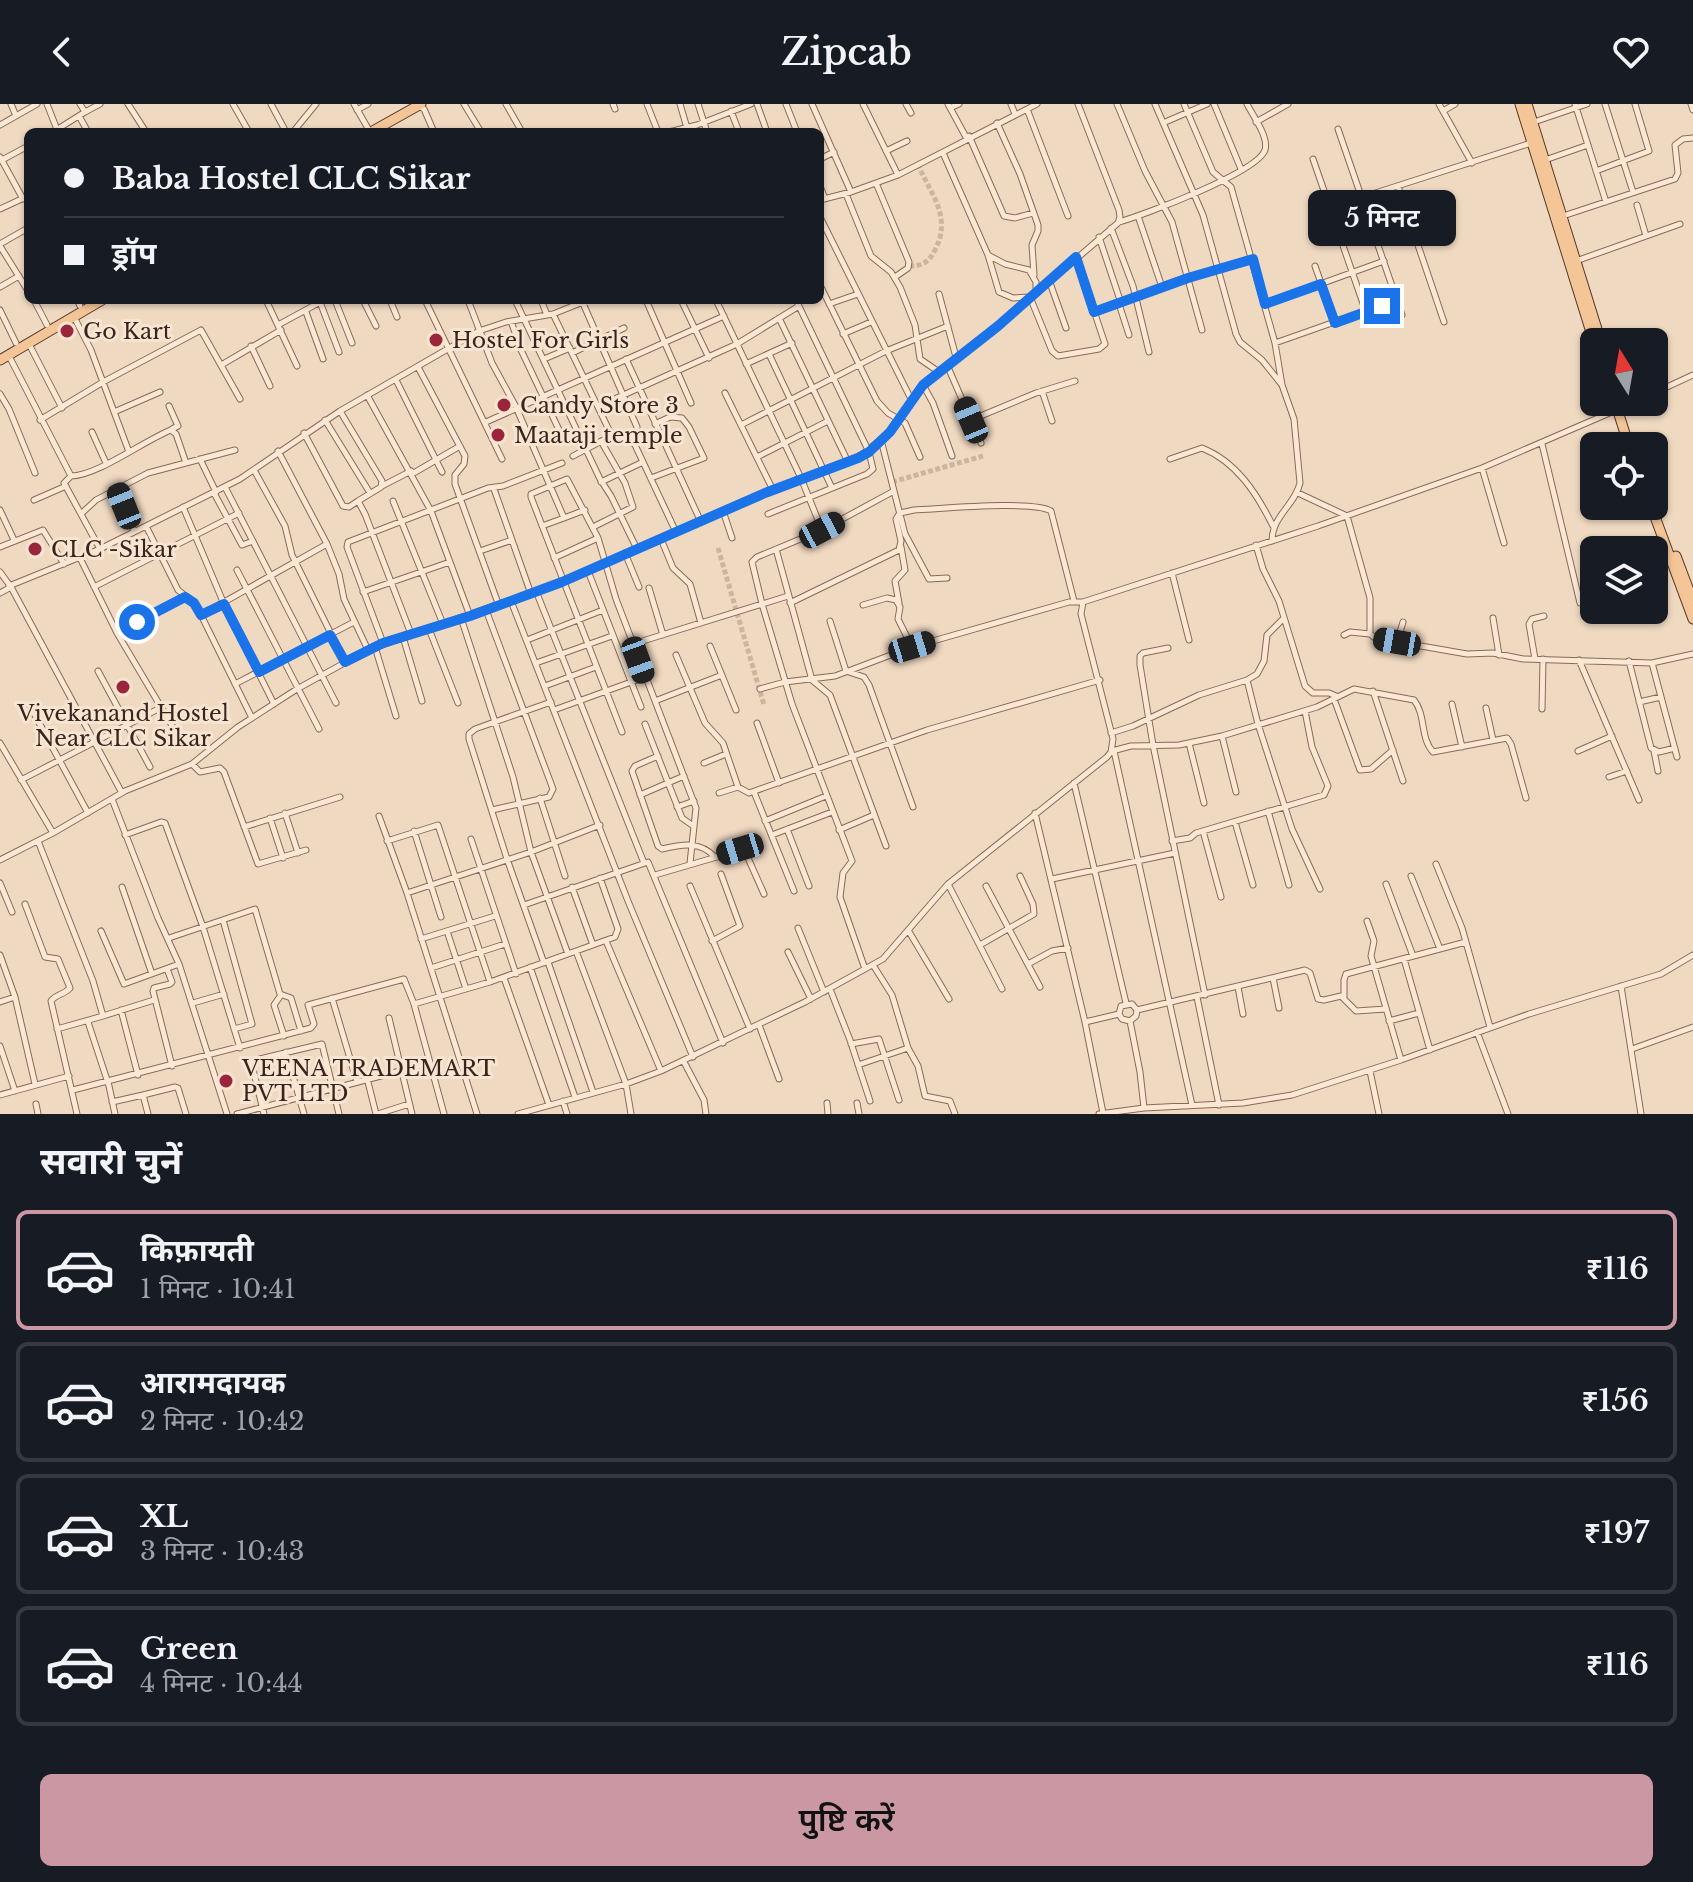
<!DOCTYPE html>
<html lang="hi">
<meta charset="utf-8">
<style>
body{margin:0;font-family:"Libre Baskerville","Noto Sans Devanagari",serif;background:#20242c;color:#f1f3f6;height:100vh;display:flex;flex-direction:column;font-size:30px;white-space:nowrap}
*{box-sizing:border-box;margin:0}
p{font-size:26px;color:#9ea1a6}
.icon{flex:none;width:44px;height:44px;fill:none;stroke:currentColor;stroke-width:2;stroke-linecap:round;stroke-linejoin:round}
.map{position:relative;height:1010px;overflow:hidden}
.details{display:flex;flex-direction:column;background:#171b24;flex:1}
.details>*{flex:none}
.guide{position:absolute;left:24px;top:24px;width:800px;height:176px;border-radius:12px;box-shadow:0 2px 6px #0004;display:grid;align-content:center;height:176px;padding:0 40px;background:#171b24}
.needle{width:52px;rotate:349deg}
.fabs{position:absolute;left:1580px;top:224px;display:grid;gap:16px}
.fabs a{display:grid;place-items:center;width:88px;height:88px;border-radius:12px;background:#171b24;box-shadow:0 2px 6px #0004;font-size:40px}
.end{position:absolute;width:36px;height:36px;margin:-18px;border:10px solid #1a73e8;background:#fff;box-shadow:0 0 0 4px #fff}
.from{border-radius:50%}
.bubble{position:absolute;height:56px;border-radius:12px;background:#171b24;box-shadow:0 2px 6px #0004;font-size:26px;font-weight:600;line-height:56px;text-align:center}
.car{position:absolute;width:24px;height:48px;margin:-24px -12px;border-radius:10px;box-shadow:0 0 6px 2px #0007;background:linear-gradient(#222 24%,#8ab4d8 0 40%,#222 0 76%,#8ab4d8 0 86%,#222 0)}
.guide b{display:flex;align-items:center;gap:28px;height:76px;font-size:30px}
.guide b+b{border-top:2px solid #363941}
.guide i{width:20px;height:20px;background:#f1f3f6}
ul{padding:0;list-style:none}
li{display:flex;align-items:center;gap:24px;height:120px;margin:0 16px 12px;padding:0 24px;border:4px solid #363941;border-radius:12px}
li div{flex:1}
li b{display:block;font-size:30px}
li em{font-style:normal;font-weight:600}
li.current{border-color:#ca97a2}
li>.icon{width:72px;height:72px;stroke-width:1.5}
h2{padding:0 40px;font-size:36px;line-height:96px}
.button{display:flex;gap:16px;margin-top:auto;padding:16px 40px}
.button a{flex:1;height:92px;border-radius:12px;background:#ca97a2;color:#111;font-size:32px;font-weight:600;line-height:92px;text-align:center}
header{display:flex;justify-content:space-between;align-items:center;height:104px;padding:0 40px;background:#171b24;font-size:36px;font-weight:600}
.map>svg:first-child{display:block}
.lines{fill:none;stroke-linecap:round;stroke-linejoin:round}
.minor-tunnel{stroke:#cbb5a0;stroke-width:5;stroke-dasharray:5 2.5;stroke-linecap:butt}
.minor-casing{stroke:#8a6958;stroke-width:7}
.primary-casing{stroke:#57392d;stroke-width:11}
.minor{stroke:#fae8d5;stroke-width:5}
.primary{stroke:#f4c697;stroke-width:9}
.route{stroke:#1a73e8;stroke-width:10}
.poi-dot{fill:#9b263c;stroke:#f7e5d1;stroke-width:3}
.labels{text-anchor:middle;dominant-baseline:central;stroke-width:6;stroke-linejoin:round;paint-order:stroke}
.poi-label{font-size:22px;fill:#39251d;stroke:#f7e5d1;text-anchor:start}
</style>
<header><svg class="icon" aria-label="back" viewBox="0 0 24 24"><path d="M15 5l-7 7 7 7"/></svg>Zipcab<svg class="icon" aria-label="heart" viewBox="0 0 24 24"><path d="M12 20l-8-8c-3-5 5-10 8-4 3-6 11-1 8 4z"/></svg></header>
<div class="map">
<svg width="1693" height="1010" viewBox="0 0 1693 1010">
<rect width="100%" height="100%" fill="#f0d9c1"/>
<g class="lines">
<path class="minor-tunnel" d="M 909,162 C 923,162 929,158 935,146 C 952,113 932,92 918,61
M 892,378 L 983,352
M 718,444 L 764,601"/>
<defs>
<path id="minor" d="M 11,0 L 16,12
M 47,0 L 58,28
M 128,0 L 146,28
M 233,0 L 249,28
M 271,0 L 286,28
M 354,0 L 370,28
M 464,0 L 481,28
M 506,0 L 522,28
M 613,0 L 615,5
M 647,0 L 658,28
M 680,0 L 687,24
M 698,0 L 707,28
M 757,0 L 767,28
M 786,0 L 797,28
M 812,0 L 851,88
M 863,0 L 898,71
M 906,0 L 911,9
M 948,0 L 967,35
M 1011,0 L 1015,10
M 1117,0 L 1145,67 L 1172,118 L 1202,226
M 1155,0 L 1203,111 L 1236,230 L 1240,238 L 1262,256 L 1282,281
M 1184,0 L 1213,68 L 1231,83 L 1275,239 L 1282,281 L 1294,315 L 1300,379 C 1295,401 1272,412 1272,437
M 1214,0 L 1241,65
M 1439,0 L 1472,59
M 1575,0 L 1606,98
M 1605,0 L 1633,88
M 1691,0 L 1693,6
M 419,2 L 424,5 L 434,28
M 950,4 L 959,0
M 1027,5 L 1068,112
M 357,6 L 368,0
M 731,7 L 739,28
M 1443,7 L 1455,0
M 85,8 L 100,0
M 79,12 L 88,28
M 1256,18 L 1288,0
M 1534,18 L 1587,0
M 997,19 L 1020,70 L 1038,121 L 1038,127 L 1032,141 L 1034,171
M 1163,19 L 1207,0
M 0,21 L 37,0
M 1338,25 L 1402,211
M 53,28 L 85,8 L 80,0
M 293,28 L 316,0
M 669,28 L 697,21 L 751,0
M 969,32 L 1004,112 L 1015,114 L 1033,109
M 886,47 L 907,37
M 943,49 L 988,151 L 1005,160 L 1029,166 L 1036,178 L 1036,187
M 0,53 L 23,95
M 820,55 L 834,48
M 1313,55 L 1366,208
M 2,56 L 28,42
M 1545,56 L 1588,41
M 1596,67 L 1649,47 L 1635,0
M 876,79 L 909,158 L 908,164 L 895,173
M 820,82 L 825,95
M 1398,82 L 1444,218
M 846,90 L 871,152 L 891,168 L 900,183 L 915,221 L 920,255 L 939,268
M 820,96 L 851,88 L 898,71 L 1037,0
M 1637,101 L 1646,132
M 0,105 L 28,92
M 1331,106 L 1363,93 L 1531,39
M 1138,112 L 1162,183
M 1563,112 L 1675,75 L 1678,69 L 1675,41 L 1683,35 L 1693,34
M 820,113 L 911,295
M 1119,118 C 1144,111 1258,68 1265,46 C 1269,33 1253,12 1247,0
M 1111,124 L 1133,182 L 1149,248
M 1099,133 L 1121,199
M 0,140 L 28,124
M 0,142 L 28,187
M 988,151 L 999,188 L 1013,194 L 1030,193 L 1052,247 L 1058,252 L 1099,245 L 1105,240 L 1076,153
M 1576,157 L 1680,120
M 1315,162 L 1335,219
M 1049,176 L 1066,224
M 820,181 L 877,297 L 888,309 L 905,319 L 920,353
M 0,183 L 19,172
M 939,190 L 956,253
M 34,196 L 47,221
M 77,196 L 80,202
M 266,196 L 297,262
M 335,196 L 352,239
M 363,196 L 376,222
M 390,196 L 397,213
M 425,196 L 502,355
M 468,196 L 492,259 L 516,303 L 564,414 L 585,406
M 515,196 L 600,375 L 611,392 L 637,445
M 541,196 L 547,211
M 646,196 L 691,299
M 681,196 L 709,254
M 716,196 L 801,374 L 822,426
M 582,197 L 637,323
M 320,198 L 339,248
M 829,200 L 858,190
M 1119,200 L 1129,231
M 1265,200 L 1384,157
M 0,206 L 16,239
M 306,208 L 323,255
M 1094,208 L 1188,174 L 1252,155
M 553,210 L 609,326 C 616,335 627,331 635,341 L 676,428
M 74,213 L 91,246 L 129,348
M 779,214 L 848,358
M 511,217 L 521,246 L 561,330
M 278,221 L 324,196
M 843,230 L 871,218
M 1275,239 L 1397,196
M 29,240 L 62,304
M 251,242 L 270,282
M 572,249 L 624,224
M 769,250 L 832,384
M 9,252 L 71,372 C 97,372 145,336 171,326 L 176,330 L 186,359
M 544,255 L 570,244
M 626,255 L 701,418
M 223,260 L 281,226
M 746,260 L 792,239
M 947,261 L 981,339
M 418,263 L 465,352 L 464,360 L 455,371 L 455,380 L 499,502
M 396,276 L 442,368
M 923,281 L 933,299 L 952,352
M 1042,287 L 1052,317
M 725,289 L 773,386
M 1654,289 L 1693,271
M 0,290 L 9,305 L 35,369
M 367,291 L 431,407 L 470,512
M 169,302 L 178,322 L 172,325
M 599,302 L 737,240 L 799,202
M 340,307 L 382,377 L 381,383 L 358,397
M 114,308 L 160,288
M 40,316 L 103,278 L 201,226 L 240,295
M 325,316 L 370,389
M 971,316 L 1036,289 L 1075,277
M 486,318 L 724,212
M 741,321 L 886,247 L 948,222
M 92,328 L 106,359
M 304,329 L 343,402 L 349,403 L 358,397 L 365,410 L 411,530
M 881,336 L 905,430 L 929,475 L 947,474
M 1542,340 L 1580,499
M 278,347 L 327,440 L 339,470 L 344,495 L 368,546
M 573,352 L 613,331
M 757,353 L 828,317
M 200,355 L 216,388
M 1170,355 L 1202,344 C 1237,358 1257,390 1273,422
M 1482,364 L 1504,439
M 254,366 L 285,422 L 292,451 L 345,558
M 412,370 L 460,342
M 71,372 L 64,379 L 100,445
M 651,374 L 704,354 L 689,323 L 682,314 L 670,313 L 655,320
M 601,378 L 643,358
M 382,382 L 411,367
M 225,383 L 336,599
M 494,385 L 531,490
M 118,387 L 134,427
M 214,389 L 242,441 L 253,437
M 1298,389 L 1347,412 L 1370,494 L 1370,530 L 1375,534 L 1467,550 L 1493,549 L 1523,555 L 1652,559 L 1693,550
M 34,396 L 66,382
M 393,397 L 443,520
M 183,403 L 224,500 L 274,600
M 0,406 L 14,436
M 723,407 L 732,434
M 82,409 L 96,396 L 148,369 L 235,346
M 768,410 L 867,370 L 873,365 L 869,348 L 796,196
M 146,422 L 178,486 L 194,499 L 201,511 L 252,614
M 542,422 L 564,414
M 593,423 L 633,403 L 625,379 L 601,337
M 661,435 L 673,464 L 690,480 L 701,519
M 1256,441 L 1263,465 L 1279,497 L 1305,582 L 1313,589 L 1329,589 L 1336,592
M 0,443 L 43,426 L 64,460
M 776,445 L 812,576 L 830,591 L 886,742
M 480,447 L 512,436
M 625,449 L 639,483
M 80,454 L 117,529 L 183,640
M 554,454 L 598,434
M 237,466 L 319,625
M 588,467 L 641,603
M 0,468 L 11,483 L 122,689
M 1172,469 L 1189,536
M 9,482 L 100,445 L 240,375 L 340,307 L 479,227 L 506,218 L 553,210 L 588,196
M 94,483 L 239,409
M 649,484 L 663,531
M 536,487 L 644,759
M 363,488 L 450,458
M 0,489 L 11,483
M 511,497 L 628,797 L 693,953
M 790,499 L 899,446 L 901,437 L 896,415 L 900,409 L 914,406 C 940,405 1034,396 1051,407 L 1074,497
M 899,499 L 895,477 L 905,466 L 901,443
M 863,501 L 887,494 L 896,496 L 900,503 L 898,515 L 912,543
M 486,506 L 553,685 L 549,693 L 492,706
M 201,511 L 327,440
M 461,514 L 513,673 L 531,748 L 568,850
M 1493,514 L 1499,551
M 830,517 L 846,567 L 864,573 L 869,581 L 913,703
M 429,525 L 458,599
M 117,529 L 185,493
M 1344,531 L 1350,528 L 1370,530
M 403,533 L 422,597
M 527,536 L 603,506
M 1397,538 L 1403,518
M 383,539 L 347,443 L 348,438 L 488,384 L 503,382 L 562,359
M 633,540 L 788,492
M 710,542 L 736,606
M 375,543 L 396,612
M 1168,544 L 1143,549 L 1140,552 L 1140,561 L 1153,641 L 1205,891
M 676,551 L 705,619 L 723,639 L 738,683 L 749,689 L 927,626 L 1100,576
M 1535,555 L 1529,520 L 1532,515 L 1544,512
M 1579,556 L 1639,696
M 1629,557 L 1651,644 L 1659,648 L 1675,644
M 536,559 L 612,532
M 1652,559 L 1677,653
M 98,567 L 150,663
M 1247,576 L 1258,620 L 1292,725 L 1320,785
M 235,580 L 354,518
M 545,582 L 596,563
M 760,585 L 785,578 L 835,572 L 912,543 L 1069,498 L 1083,498
M 1373,587 L 1403,677
M 1334,595 L 1360,666 L 1371,665 L 1393,646
M 655,597 L 722,571
M 1639,598 L 1661,593
M 1452,600 L 1462,643
M 30,602 L 88,709
M 1486,604 L 1493,636
M 1542,605 L 1543,555
M 554,606 L 645,573
M 757,619 L 779,679
M 645,620 L 682,714 L 692,721
M 622,628 L 531,393 L 531,390 L 567,375 L 598,434 L 616,495 L 696,704 L 690,759
M 1111,629 L 1133,622 L 1199,591 L 1247,576 L 1257,570 L 1264,557 L 1267,531 L 1284,514
M 1222,632 L 1236,688
M 0,639 L 53,729
M 1189,639 L 1204,699
M 1112,647 L 1131,642 L 1179,641 L 1222,632 L 1317,603 L 1354,585 L 1414,596 C 1426,611 1420,634 1433,648 L 1507,634 L 1511,640 L 1526,694
M 1114,647 L 1192,1001
M 1578,647 L 1612,632
M 1654,647 L 1658,667
M 658,652 L 635,662 L 632,667 L 658,742 L 662,745 C 683,740 700,737 715,753
M 704,659 L 726,650
M 192,660 L 200,668 L 220,664 L 224,668 L 258,760 L 306,746
M 1609,673 L 1627,667
M 21,676 L 162,603
M 1074,679 L 1126,899
M 754,688 L 794,787
M 719,689 L 738,683
M 640,691 L 684,672
M 540,694 L 565,772
M 112,695 L 158,814 L 179,860 L 227,1010
M 677,703 L 694,697
M 1268,707 L 1289,781
M 285,709 L 298,749
M 1035,709 L 1085,918 L 1103,1009
M 379,712 L 407,789 L 477,1010
M 270,714 L 283,754
M 765,717 L 826,692
M 1235,718 L 1253,781
M 244,723 L 340,693
M 787,725 L 809,782
M 839,726 L 874,711
M 414,727 L 441,813
M 1203,727 L 1221,793
M 125,731 L 161,718 L 165,719 L 203,823 L 240,944
M 772,731 L 832,708
M 471,735 L 516,870
M 38,737 L 93,877 L 103,912 L 57,925
M 387,737 L 438,721 L 490,878
M 1172,737 L 1190,734 L 1196,729 L 1324,691 L 1328,682 L 1312,643 L 1305,607
M 0,756 L 53,729 L 125,687 L 192,660 L 238,623 L 297,585 L 368,546 L 562,478 L 765,389 L 858,354 L 890,328 L 919,285 L 998,222 L 1118,119 L 1120,113 L 1119,106 L 1078,0
M 1436,760 L 1462,824 L 1490,923
M 655,771 L 744,745 L 764,790
M 1411,772 L 1440,845
M 1052,775 L 1175,749
M 0,779 L 12,808
M 948,780 L 1002,885
M 1386,780 L 1413,852
M 690,782 L 750,925
M 986,782 L 1040,883
M 122,783 L 152,870
M 572,783 L 593,841
M 407,789 L 531,748 L 600,721
M 25,800 L 45,853 L 58,855 L 70,884 C 64,891 56,890 51,897 L 77,1010
M 524,801 L 648,758 L 723,939
M 223,816 L 252,920 L 234,925
M 1367,817 L 1374,837 L 1371,852 L 1401,956
M 798,824 L 824,888
M 908,826 L 949,895
M 101,827 L 124,880 L 179,860
M 447,827 L 466,885
M 169,834 L 255,805 L 280,890 L 291,894 L 301,927
M 421,835 L 495,812
M 606,837 L 661,967
M 712,837 L 740,822 L 721,770
M 980,841 L 1034,810 L 1033,800 L 1020,772
M 576,847 L 626,980 L 631,1010
M 788,848 L 811,895
M 0,851 L 15,893 L 35,980
M 1404,855 L 1430,946
M 548,858 L 593,988
M 544,859 L 507,755 L 469,635 L 469,630 L 475,625 L 551,598
M 1028,860 L 1052,847 L 1068,844
M 873,861 L 892,891 L 908,944 L 918,962 L 925,992 L 950,997 L 955,1010
M 530,863 L 575,993
M 431,864 L 505,840
M 167,865 L 172,878 L 170,880 L 154,884 L 153,887 L 172,962
M 865,865 L 840,793 L 843,769 L 852,757 L 792,600 L 762,500 L 752,458 L 757,453 L 822,426 L 894,387
M 504,874 L 549,1001
M 1273,874 L 1279,904
M 1621,882 L 1641,1010
M 1238,883 L 1243,910
M 830,885 L 850,936 L 870,997
M 281,891 L 274,901 L 284,932
M 1197,893 L 1219,1001
M 1344,893 L 1344,876 L 1346,870 L 1466,838
M 332,894 L 357,978
M 0,898 L 15,893
M 193,899 L 224,890
M 414,900 L 490,878 L 615,833 L 618,825 L 600,774
M 121,906 L 138,971
M 1137,906 L 1305,866 L 1310,869 L 1318,895 L 1324,896 L 1341,892 L 1356,907 L 1386,905
M 1119,910 L 1122,915 L 1130,917 L 1136,912 L 1137,906
M 1119,910 L 1121,902 L 1132,900 L 1137,906
M 103,912 L 154,896
M 389,914 L 412,1010
M 1130,917 L 1140,968 L 1144,1004
M 1389,917 L 1419,909
M 88,918 L 109,982 L 115,1010
M 1085,918 L 1119,910
M 759,921 L 779,975
M 1477,928 L 1508,1010
M 851,940 L 879,935 L 899,996
M 0,942 L 15,987
M 1632,945 L 1693,923
M 286,948 L 304,1010
M 684,958 L 704,996 L 706,1010
M 858,961 L 908,944
M 1370,967 L 1379,1010
M 367,974 L 376,1010
M 73,986 L 311,924 L 314,920 L 308,901 L 404,875 L 414,900 L 444,1010
M 0,991 L 69,972
M 563,997 L 567,1010
M 112,998 L 143,991
M 827,999 L 828,1010
M 857,999 L 859,1010
M 36,1000 L 38,1010
M 148,1010 L 143,991 L 175,983 L 178,984 L 186,1010
M 237,1010 L 430,959
M 264,1010 L 251,957 L 322,940 L 339,1010
M 378,1010 L 409,1000
M 518,1010 L 626,980 L 661,967 L 805,898 L 883,855 L 948,780 L 1107,653 L 1111,648 L 1113,635 L 1081,510 L 1083,498 L 1318,422 L 1482,364 L 1635,298
M 1099,1010 L 1144,1004 L 1243,999 L 1292,991 L 1401,956 L 1529,910 L 1661,870 L 1693,851"/>
<path id="primary" d="M 1520,0 L 1594,238
M 1527,0 L 1601,238
M 371,28 L 421,0
M 0,256 L 102,196
M 1615,298 L 1629,342
M 1651,402 L 1693,515
M 1676,452 L 1693,497"/>
</defs>
<use href="#minor" class="minor-casing"/>
<use href="#primary" class="primary-casing"/>
<use href="#minor" class="minor"/>
<use href="#primary" class="primary"/>
</g>
<g class="lines">
<path class="route" d="M 137,518 L 185,493 L 194,499 L 201,511 L 224,500 L 259,568 L 330,531 L 345,558 L 383,539 L 470,512 L 562,478 L 765,389 L 858,354 L 869,348 L 890,328 L 923,281 L 998,222 L 1076,153 L 1094,208 L 1188,174 L 1253,155 L 1265,200 L 1321,180 L 1335,219 L 1382,202"/>
</g>
<g class="poi-dot">
<circle cx="67" cy="227" r="8"/>
<circle cx="436" cy="236" r="8"/>
<circle cx="504" cy="301" r="8"/>
<circle cx="498" cy="331" r="8"/>
<circle cx="35" cy="445" r="8"/>
<circle cx="123" cy="583" r="8"/>
<circle cx="226" cy="977" r="8"/>
</g>
<g class="labels">
<g class="poi-label">
<text x="83" y="227">Go Kart</text>
<text x="452" y="236">Hostel For Girls</text>
<text x="520" y="301">Candy Store 3</text>
<text x="514" y="331">Maataji temple</text>
<text x="51" y="445">CLC -Sikar</text>
<text x="123" y="609" text-anchor="middle">Vivekanand Hostel<tspan x="123" dy="25">Near CLC Sikar</tspan></text>
<text x="242" y="964">VEENA TRADEMART<tspan x="242" dy="25">PVT LTD</tspan></text>
</g>
</g>
</svg>
<div class="fabs">
<a><svg class="needle" viewBox="-14 -14 28 28"><path d="M0-13l5 13h-10z" fill="#e53935"/><path d="M0 13l5-13h-10z" fill="#9ea1a6"/></svg></a>
<a><svg class="icon" aria-label="locate" viewBox="0 0 24 24"><circle cx="12" cy="12" r="6"/><path d="M12 2v4M12 18v4M2 12h4M18 12h4"/></svg></a>
<a><svg class="icon" aria-label="layers" viewBox="0 0 24 24"><path d="M12 4l9 5-9 5-9-5zM3 14l9 5 9-5"/></svg></a>
</div>
<i class="end from" style="left:137px;top:518px"></i>
<i class="end" style="left:1382px;top:202px"></i>
<div class="bubble" style="left:1308px;top:86px;width:148px">5 मिनट</div>
<i class="car" style="left:971px;top:316px;rotate:337deg"></i>
<i class="car" style="left:124px;top:402px;rotate:338deg"></i>
<i class="car" style="left:822px;top:426px;rotate:62deg"></i>
<i class="car" style="left:1397px;top:538px;rotate:280deg"></i>
<i class="car" style="left:912px;top:543px;rotate:73deg"></i>
<i class="car" style="left:638px;top:556px;rotate:160deg"></i>
<i class="car" style="left:740px;top:745px;rotate:253deg"></i>
<div class="guide">
<b><i class="from"></i>Baba Hostel CLC Sikar</b>
<b><i></i>ड्रॉप</b>
</div>
</div>
<section class="details">
<h2>सवारी चुनें</h2>
<ul>
<li class="current"><svg class="icon" aria-label="car" viewBox="0 0 24 24"><path d="M5 17H2v-5l4-1 3-4h7l3 4 3 1v5h-3M9 17h6M6 11h13"/><circle cx="7" cy="17" r="2"/><circle cx="17" cy="17" r="2"/></svg><div><b>किफ़ायती</b><p>1 मिनट · 10:41</p></div><em>₹116</em></li>
<li><svg class="icon" aria-label="car" viewBox="0 0 24 24"><path d="M5 17H2v-5l4-1 3-4h7l3 4 3 1v5h-3M9 17h6M6 11h13"/><circle cx="7" cy="17" r="2"/><circle cx="17" cy="17" r="2"/></svg><div><b>आरामदायक</b><p>2 मिनट · 10:42</p></div><em>₹156</em></li>
<li><svg class="icon" aria-label="car" viewBox="0 0 24 24"><path d="M5 17H2v-5l4-1 3-4h7l3 4 3 1v5h-3M9 17h6M6 11h13"/><circle cx="7" cy="17" r="2"/><circle cx="17" cy="17" r="2"/></svg><div><b>XL</b><p>3 मिनट · 10:43</p></div><em>₹197</em></li>
<li><svg class="icon" aria-label="car" viewBox="0 0 24 24"><path d="M5 17H2v-5l4-1 3-4h7l3 4 3 1v5h-3M9 17h6M6 11h13"/><circle cx="7" cy="17" r="2"/><circle cx="17" cy="17" r="2"/></svg><div><b>Green</b><p>4 मिनट · 10:44</p></div><em>₹116</em></li>
</ul>
<div class="button"><a>पुष्टि करें</a></div>
</section>
